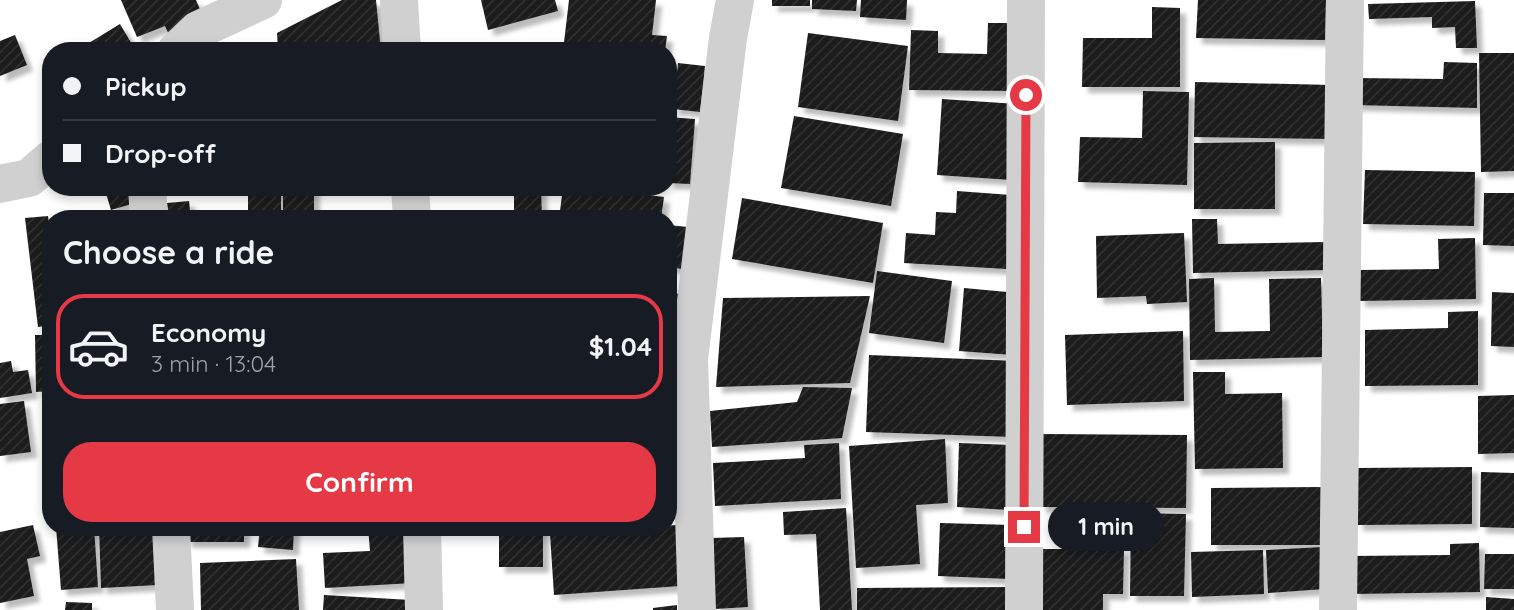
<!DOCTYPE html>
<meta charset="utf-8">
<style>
body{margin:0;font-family:Quicksand,sans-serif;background:#242831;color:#f1f3f6;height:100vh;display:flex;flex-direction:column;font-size:26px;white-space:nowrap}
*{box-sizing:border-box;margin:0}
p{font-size:23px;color:#9ea1a6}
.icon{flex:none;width:38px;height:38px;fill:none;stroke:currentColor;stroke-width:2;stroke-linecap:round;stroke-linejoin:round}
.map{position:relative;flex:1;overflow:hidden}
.panel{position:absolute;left:42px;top:210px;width:635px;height:326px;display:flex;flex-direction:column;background:#171b24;border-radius:28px;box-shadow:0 4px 10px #0003}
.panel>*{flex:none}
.guide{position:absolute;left:42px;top:42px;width:635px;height:154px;border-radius:28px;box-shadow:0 4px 10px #0003;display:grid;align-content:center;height:154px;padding:0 21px;background:#171b24}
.end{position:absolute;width:32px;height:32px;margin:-16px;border:9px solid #e63946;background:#fff;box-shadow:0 0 0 4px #fff}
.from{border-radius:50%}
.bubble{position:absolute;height:49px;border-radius:24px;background:#171b24;box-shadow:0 4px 10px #0003;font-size:23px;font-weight:700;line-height:49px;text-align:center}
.guide b{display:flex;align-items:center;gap:24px;height:66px;font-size:26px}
.guide b+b{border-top:2px solid #363941}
.guide i{width:18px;height:18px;background:#f1f3f6}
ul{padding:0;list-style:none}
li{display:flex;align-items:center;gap:21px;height:105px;margin:0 14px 10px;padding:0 7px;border:4px solid transparent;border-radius:28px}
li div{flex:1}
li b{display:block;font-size:26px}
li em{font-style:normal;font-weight:700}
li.active{border-color:#e63946}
li>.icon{width:63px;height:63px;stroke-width:1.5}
h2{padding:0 21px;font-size:32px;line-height:84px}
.cta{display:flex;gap:14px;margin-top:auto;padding:14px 21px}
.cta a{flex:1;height:80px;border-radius:28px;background:#e63946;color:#fff;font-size:28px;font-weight:700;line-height:80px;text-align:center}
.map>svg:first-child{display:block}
.building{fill:url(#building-hatch);filter:url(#shadow)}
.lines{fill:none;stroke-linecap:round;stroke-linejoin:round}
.minor{stroke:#d0d0d0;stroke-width:38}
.route{stroke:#e63946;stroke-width:9}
</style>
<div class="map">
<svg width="1514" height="610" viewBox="0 0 1514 610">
<defs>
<pattern id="building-hatch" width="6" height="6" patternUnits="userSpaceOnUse" patternTransform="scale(1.75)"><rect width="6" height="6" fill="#1a1a1a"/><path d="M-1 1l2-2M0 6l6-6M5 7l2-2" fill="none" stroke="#333"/></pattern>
<filter id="shadow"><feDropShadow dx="6" dy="6" stdDeviation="2" flood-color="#0004"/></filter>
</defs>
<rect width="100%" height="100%" fill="#fff"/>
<path class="building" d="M 121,0 L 196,0 L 205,21 L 170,37 L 165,26 L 137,37 Z
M 342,0 L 376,0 L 381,51 L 278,51 L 277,33 Z
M 481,0 L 555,0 L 558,11 L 488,30 Z
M 569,0 L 656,0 L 652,35 L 667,36 L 665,51 L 563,51 Z
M 772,0 L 810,0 L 810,6 L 772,6 Z
M 812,0 L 857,0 L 856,11 L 812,9 Z
M 861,0 L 907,0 L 906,20 L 860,17 Z
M 1198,0 L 1326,0 L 1325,40 L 1196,38 Z
M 1475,1 L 1477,48 L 1456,48 L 1455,27 L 1432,28 L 1432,17 L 1369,19 L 1368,4 Z
M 1152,7 L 1180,8 L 1180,87 L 1082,87 L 1083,38 L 1152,38 Z
M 988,23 L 1019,23 L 1018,91 L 909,90 L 911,30 L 938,31 L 938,53 L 987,54 Z
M 120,24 L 136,51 L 87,51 L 84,46 Z
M 808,33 L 908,46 L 898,121 L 798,107 Z
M 15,35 L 27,65 L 0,76 L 0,41 Z
M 260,44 L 264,51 L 248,51 Z
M 1479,53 L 1514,53 L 1514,171 L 1481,172 Z
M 1444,62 L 1477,63 L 1477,108 L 1354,105 L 1355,78 L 1443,79 Z
M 678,63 L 705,66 L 700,112 L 673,109 Z
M 1195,82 L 1333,85 L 1332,139 L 1194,137 Z
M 1143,91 L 1189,92 L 1187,185 L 1078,182 L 1080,137 L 1142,138 Z
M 942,99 L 1017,104 L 1012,180 L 937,175 Z
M 794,116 L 903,134 L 891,206 L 781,188 Z
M 668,117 L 695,119 L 690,184 L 668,183 Z
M 1275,142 L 1275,209 L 1194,209 L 1194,143 Z
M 1365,170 L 1475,172 L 1474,226 L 1363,224 Z
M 104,187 L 141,187 L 145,200 L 111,210 Z
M 248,187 L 281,187 L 281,219 L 248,219 Z
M 283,187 L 314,187 L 314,219 L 283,219 Z
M 514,187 L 541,187 L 542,219 L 514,219 Z
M 563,187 L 585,187 L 664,197 L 661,219 L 559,219 Z
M 957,191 L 1011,195 L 1007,269 L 904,263 L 906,233 L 935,235 L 936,212 L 956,213 Z
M 1484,193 L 1514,193 L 1514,246 L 1483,245 Z
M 742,198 L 883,223 L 873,283 L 732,259 Z
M 189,201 L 191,219 L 169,219 L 167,203 Z
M 366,215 L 397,215 L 397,219 L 366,219 Z
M 48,216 L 51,238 L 51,325 L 38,327 L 25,218 Z
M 1192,219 L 1217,219 L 1218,244 L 1326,242 L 1326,270 L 1193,273 Z
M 668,225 L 688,227 L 683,269 L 668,267 Z
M 1184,233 L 1187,302 L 1147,304 L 1146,296 L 1097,298 L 1096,236 Z
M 1475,238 L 1476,299 L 1359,301 L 1359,270 L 1439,269 L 1438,239 Z
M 877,271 L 952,281 L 944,343 L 869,333 Z
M 1214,278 L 1215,332 L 1270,331 L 1269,279 L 1321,278 L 1323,357 L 1190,360 L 1189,279 Z
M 964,288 L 1018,293 L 1013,355 L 959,351 Z
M 1492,292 L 1514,293 L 1514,347 L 1491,346 Z
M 668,293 L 681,294 L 677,352 L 668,352 Z
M 870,296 L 850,383 L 716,387 L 723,298 Z
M 1478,311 L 1478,385 L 1365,386 L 1365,330 L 1448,328 L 1448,312 Z
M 1183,331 L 1184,401 L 1067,405 L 1065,335 Z
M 35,335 L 51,335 L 51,391 L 36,392 Z
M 869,355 L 1017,361 L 1013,437 L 866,432 Z
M 11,361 L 13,372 L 28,370 L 32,393 L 0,398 L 0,363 Z
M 1193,372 L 1225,372 L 1225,394 L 1282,393 L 1283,468 L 1195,469 Z
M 803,387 L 852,388 L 842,438 L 712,447 L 710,411 L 797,402 Z
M 1514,395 L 1514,453 L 1478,454 L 1478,396 Z
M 24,401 L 31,452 L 0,456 L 0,404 Z
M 1041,434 L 1187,435 L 1186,508 L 1040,507 Z
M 945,439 L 948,503 L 916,505 L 920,564 L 856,568 L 849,446 Z
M 839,443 L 841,499 L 715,506 L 713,463 L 805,458 L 804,445 Z
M 959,443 L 1012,445 L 1010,510 L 957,507 Z
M 668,448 L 674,448 L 678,508 L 668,509 Z
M 1472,467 L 1472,524 L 1357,525 L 1357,468 Z
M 1481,472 L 1514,473 L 1514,528 L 1480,527 Z
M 1325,487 L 1325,545 L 1211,545 L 1211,488 Z
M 846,508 L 852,610 L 820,610 L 816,534 L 784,535 L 783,512 Z
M 1131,513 L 1186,514 L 1184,596 L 1130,596 Z
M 940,523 L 1012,525 L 1010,579 L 938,576 Z
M 33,525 L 40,556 L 27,559 L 34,596 L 0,603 L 0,532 Z
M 677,525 L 680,586 L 554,595 L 550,534 Z
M 56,527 L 94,527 L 98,587 L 61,590 Z
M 99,527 L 155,527 L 158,585 L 101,588 Z
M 186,527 L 244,527 L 244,542 L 186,542 Z
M 260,527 L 294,527 L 293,550 L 258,547 Z
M 368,527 L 410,527 L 413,583 L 325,588 L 323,553 L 370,551 Z
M 499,527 L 543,527 L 543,567 L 499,567 Z
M 744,537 L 748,607 L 715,609 L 711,538 Z
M 1479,543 L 1480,592 L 1353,594 L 1352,556 L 1450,555 L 1450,544 Z
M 1323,547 L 1325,589 L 1268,593 L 1266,550 Z
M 1042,549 L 1124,549 L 1123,594 L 1103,594 L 1103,610 L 1042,610 Z
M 1263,550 L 1264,594 L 1192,597 L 1191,552 Z
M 1485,554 L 1514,554 L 1514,589 L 1484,589 Z
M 296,559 L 299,610 L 201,610 L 200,563 Z
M 1011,587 L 1011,610 L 857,610 L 857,588 Z
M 324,595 L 411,600 L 411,610 L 323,610 Z
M 1486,597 L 1514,599 L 1514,610 L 1486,610 Z
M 66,602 L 92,603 L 92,610 L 65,610 Z
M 677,605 L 677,610 L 653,610 L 653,608 Z"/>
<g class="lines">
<path class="minor" d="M 399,0 L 402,51
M 176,51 L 198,30 L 263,0
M 0,184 L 29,178 L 51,159
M 147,187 L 149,219
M 410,187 L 412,219
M 171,527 L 175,610
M 422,527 L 424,610
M 697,610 L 689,359 L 728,38 L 735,0
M 1024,610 L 1026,0
M 1338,610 L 1345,0"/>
</g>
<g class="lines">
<path class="route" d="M 1024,527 L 1026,95"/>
</g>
</svg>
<i class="end from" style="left:1026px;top:95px"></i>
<i class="end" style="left:1024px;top:527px"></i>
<div class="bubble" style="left:1048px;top:502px;width:116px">1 min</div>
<div class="guide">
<b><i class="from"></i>Pickup</b>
<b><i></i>Drop-off</b>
</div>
<section class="panel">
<h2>Choose a ride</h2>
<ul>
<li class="active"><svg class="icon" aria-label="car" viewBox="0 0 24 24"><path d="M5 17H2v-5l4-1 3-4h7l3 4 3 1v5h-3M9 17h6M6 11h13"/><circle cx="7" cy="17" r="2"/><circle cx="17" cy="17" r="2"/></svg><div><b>Economy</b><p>3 min · 13:04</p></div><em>$1.04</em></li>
</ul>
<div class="cta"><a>Confirm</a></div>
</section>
</div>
